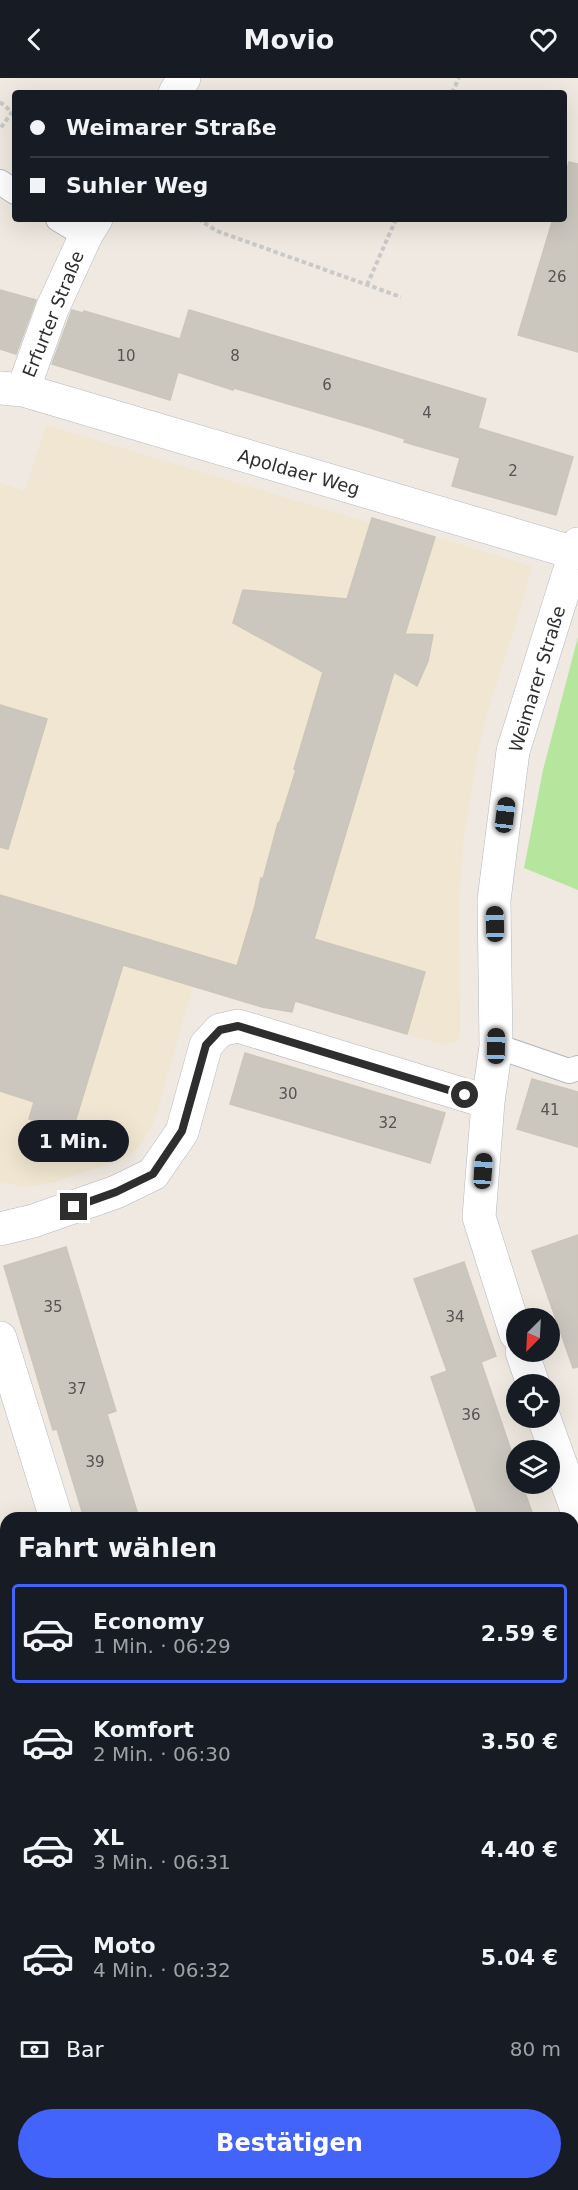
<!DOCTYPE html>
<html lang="de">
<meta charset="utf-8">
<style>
body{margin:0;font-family:"DejaVu Sans",sans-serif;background:#20242c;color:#f1f3f6;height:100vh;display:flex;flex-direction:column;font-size:22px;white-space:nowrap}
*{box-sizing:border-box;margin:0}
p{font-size:20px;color:#9ea1a6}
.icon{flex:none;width:33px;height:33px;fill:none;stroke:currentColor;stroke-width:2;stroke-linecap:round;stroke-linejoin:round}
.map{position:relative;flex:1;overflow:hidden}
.panel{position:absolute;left:0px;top:1434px;width:579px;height:678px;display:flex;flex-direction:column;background:#171b24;border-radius:18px 18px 0 0;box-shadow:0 6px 24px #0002}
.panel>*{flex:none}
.top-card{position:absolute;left:12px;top:12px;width:555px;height:132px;border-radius:6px;box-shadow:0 6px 24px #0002;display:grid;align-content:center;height:132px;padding:0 18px;background:#171b24}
.needle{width:39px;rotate:204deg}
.controls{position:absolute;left:506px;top:1230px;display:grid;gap:12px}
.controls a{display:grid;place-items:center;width:54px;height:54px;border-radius:50%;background:#171b24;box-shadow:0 6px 24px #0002;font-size:30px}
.end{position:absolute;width:27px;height:27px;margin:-14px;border:8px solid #2e2e2e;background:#fff;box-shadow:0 0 0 3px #fff}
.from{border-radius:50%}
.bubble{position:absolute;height:42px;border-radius:21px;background:#171b24;box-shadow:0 6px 24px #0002;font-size:20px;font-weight:800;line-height:42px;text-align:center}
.car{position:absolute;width:18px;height:36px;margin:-18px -9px;border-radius:8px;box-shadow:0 0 4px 2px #0007;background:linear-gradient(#222 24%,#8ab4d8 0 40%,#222 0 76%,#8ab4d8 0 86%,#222 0)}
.top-card b{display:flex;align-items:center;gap:21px;height:57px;font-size:22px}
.top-card b+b{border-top:2px solid #363941}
.top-card i{width:15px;height:15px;background:#f1f3f6}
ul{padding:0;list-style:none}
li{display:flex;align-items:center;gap:18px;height:99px;margin:0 12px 9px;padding:0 6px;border:3px solid transparent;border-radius:6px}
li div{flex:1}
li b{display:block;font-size:22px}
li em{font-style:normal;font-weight:800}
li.current{border-color:#4264fb}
li>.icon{width:54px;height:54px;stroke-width:1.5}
h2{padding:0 18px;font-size:27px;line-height:72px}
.pay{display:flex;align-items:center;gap:15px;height:66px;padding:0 18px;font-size:22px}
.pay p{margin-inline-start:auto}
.cta{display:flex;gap:12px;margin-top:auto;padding:12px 18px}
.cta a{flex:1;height:69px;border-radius:36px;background:#4264fb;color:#fff;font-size:24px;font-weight:800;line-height:69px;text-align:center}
header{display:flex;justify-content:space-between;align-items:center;height:78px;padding:0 18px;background:#171b24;font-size:27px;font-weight:800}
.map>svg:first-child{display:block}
.education{fill:#f0e6d1}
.green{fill:#b6e59e}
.building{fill:#cbc7bf;stroke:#cbc5ba;stroke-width:1.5}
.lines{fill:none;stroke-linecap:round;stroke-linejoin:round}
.service-casing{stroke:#b4b7c1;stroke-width:26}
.minor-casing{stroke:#b4b7c1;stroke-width:34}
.path{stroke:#c9c9c9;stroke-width:4;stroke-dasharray:4.5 3;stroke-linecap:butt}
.service{stroke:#fff;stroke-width:24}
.minor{stroke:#fff;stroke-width:33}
.route{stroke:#2e2e2e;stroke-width:8}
.labels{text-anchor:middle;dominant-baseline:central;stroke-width:5;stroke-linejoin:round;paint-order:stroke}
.number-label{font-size:15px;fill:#555452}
.street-label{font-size:18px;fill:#2e2e2e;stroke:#fff}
</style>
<header><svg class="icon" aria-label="back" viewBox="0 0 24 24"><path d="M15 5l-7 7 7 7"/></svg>Movio<svg class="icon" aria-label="heart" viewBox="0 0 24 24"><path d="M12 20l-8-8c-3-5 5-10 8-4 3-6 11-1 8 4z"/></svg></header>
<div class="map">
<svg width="578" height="2112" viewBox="0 0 578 2112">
<rect width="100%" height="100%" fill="#efe9e1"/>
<path class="education" d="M 46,347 L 370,445 L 372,440 L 532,488 L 522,525 L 485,642 L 475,690 L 464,758 L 459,820 L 460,957 L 457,963 L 444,967 L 365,944 L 362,946 L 362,943 L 295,923 L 230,910 L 228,919 L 193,908 L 157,1034 L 150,1052 L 141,1066 L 134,1073 L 119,1083 L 53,1104 L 26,1109 L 0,1104 L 0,405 L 25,413 Z"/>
<path class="green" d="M 578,559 L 578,812 L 524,790 L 543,692 Z"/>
<path class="building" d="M 569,84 L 578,86 L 578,274 L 518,257 L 553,141 L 564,141 L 564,103 Z
M 0,212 L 36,222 L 16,276 L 0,271 Z
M 72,232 L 83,235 L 84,233 L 180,261 L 189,232 L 486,321 L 478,350 L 573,379 L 556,437 L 452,408 L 460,380 L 404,364 L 405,361 L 367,349 L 234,310 L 233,312 L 178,294 L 170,322 L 52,286 Z
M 372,440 L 435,459 L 405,556 L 433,557 L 428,583 L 417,608 L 394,594 L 314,861 L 425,894 L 407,956 L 295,923 L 292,934 L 262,929 L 123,887 L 72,1054 L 29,1041 L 34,1024 L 0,1013 L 0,817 L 237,888 L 255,828 L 261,800 L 263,801 L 278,745 L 279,746 L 296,692 L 294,691 L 323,594 L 233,545 L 243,512 L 347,521 Z
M 0,627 L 47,641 L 8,771 L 0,769 Z
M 245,975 L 445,1035 L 430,1085 L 230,1026 Z
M 532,1001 L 578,1014 L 578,1069 L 517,1051 Z
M 578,1157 L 578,1289 L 573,1290 L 532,1173 Z
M 66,1169 L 116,1333 L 107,1336 L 139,1440 L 84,1440 L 57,1351 L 53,1352 L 4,1188 Z
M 464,1184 L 496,1278 L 481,1284 L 516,1387 L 516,1406 L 522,1406 L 534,1440 L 479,1440 L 431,1299 L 447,1293 L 414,1201 Z"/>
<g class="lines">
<defs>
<path id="service" d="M 0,104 L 15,114
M 58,141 L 86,158
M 496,968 L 569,993 L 578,990
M 576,1992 L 578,1992
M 0,2037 L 6,2035"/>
<path id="minor" d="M 175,15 L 184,0
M 1,310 L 23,312 L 52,231 L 87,155 L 96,141
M 23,312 L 575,475
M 0,1151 L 33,1143 L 116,1114 L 153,1096 L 182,1054 L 206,967 L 220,952 L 238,948 L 488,1024
M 516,1256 L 479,1139 L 488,1024 L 496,968 L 494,822 L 513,673 L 578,466
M 0,1260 L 56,1440
M 522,1274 L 533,1306
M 544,1340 L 578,1435"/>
</defs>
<use href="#service" class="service-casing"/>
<use href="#minor" class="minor-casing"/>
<path class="path" d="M 452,15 L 459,0
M 0,24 L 12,34 L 0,51
M 198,141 L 217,153 L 401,219
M 367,207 L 396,141"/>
<use href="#service" class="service"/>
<use href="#minor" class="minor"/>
</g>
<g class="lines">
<path class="route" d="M 74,1129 L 116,1114 L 153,1096 L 182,1053 L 206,967 L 220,952 L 238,948 L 465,1017"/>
</g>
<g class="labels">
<g class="number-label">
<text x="557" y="199">26</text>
<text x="126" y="278">10</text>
<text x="235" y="278">8</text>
<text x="327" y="307">6</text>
<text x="427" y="335">4</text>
<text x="513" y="393">2</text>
<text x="288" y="1016">30</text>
<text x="550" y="1032">41</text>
<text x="388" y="1045">32</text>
<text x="53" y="1229">35</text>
<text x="455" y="1239">34</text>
<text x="77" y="1311">37</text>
<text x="471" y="1337">36</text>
<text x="95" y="1384">39</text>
</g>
<g class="street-label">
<text transform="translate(53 236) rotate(-68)">Erfurter Straße</text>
<text transform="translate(299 394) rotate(16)">Apoldaer Weg</text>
<text transform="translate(537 601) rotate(-73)">Weimarer Straße</text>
</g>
</g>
</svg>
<div class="controls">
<a><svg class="needle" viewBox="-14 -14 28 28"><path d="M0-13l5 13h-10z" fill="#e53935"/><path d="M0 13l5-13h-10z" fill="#9ea1a6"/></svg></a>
<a><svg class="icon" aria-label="locate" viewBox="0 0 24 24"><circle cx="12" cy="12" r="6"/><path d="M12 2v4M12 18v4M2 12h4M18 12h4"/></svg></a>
<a><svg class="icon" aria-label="layers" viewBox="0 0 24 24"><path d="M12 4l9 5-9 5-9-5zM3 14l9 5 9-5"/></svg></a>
</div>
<i class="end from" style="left:465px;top:1017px"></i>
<i class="end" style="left:74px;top:1129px"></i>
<div class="bubble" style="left:18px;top:1042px;width:111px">1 Min.</div>
<i class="car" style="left:505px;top:737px;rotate:7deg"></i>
<i class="car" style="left:495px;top:846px;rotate:359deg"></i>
<i class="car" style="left:496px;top:968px;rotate:1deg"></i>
<i class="car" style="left:483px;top:1093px;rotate:4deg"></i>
<div class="top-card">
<b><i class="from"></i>Weimarer Straße</b>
<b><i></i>Suhler Weg</b>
</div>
<section class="panel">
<h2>Fahrt wählen</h2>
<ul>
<li class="current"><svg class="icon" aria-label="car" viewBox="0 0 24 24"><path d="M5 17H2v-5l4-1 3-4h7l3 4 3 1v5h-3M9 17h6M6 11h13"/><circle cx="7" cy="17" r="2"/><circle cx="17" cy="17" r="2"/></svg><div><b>Economy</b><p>1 Min. · 06:29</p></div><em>2.59 €</em></li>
<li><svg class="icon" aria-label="car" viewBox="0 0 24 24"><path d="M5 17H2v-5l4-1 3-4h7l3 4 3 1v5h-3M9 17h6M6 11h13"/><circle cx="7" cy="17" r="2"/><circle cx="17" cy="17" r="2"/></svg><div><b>Komfort</b><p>2 Min. · 06:30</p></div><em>3.50 €</em></li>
<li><svg class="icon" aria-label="car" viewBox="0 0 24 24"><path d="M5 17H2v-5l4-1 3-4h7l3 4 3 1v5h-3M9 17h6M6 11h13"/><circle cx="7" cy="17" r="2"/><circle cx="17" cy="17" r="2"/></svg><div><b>XL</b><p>3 Min. · 06:31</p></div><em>4.40 €</em></li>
<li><svg class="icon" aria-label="car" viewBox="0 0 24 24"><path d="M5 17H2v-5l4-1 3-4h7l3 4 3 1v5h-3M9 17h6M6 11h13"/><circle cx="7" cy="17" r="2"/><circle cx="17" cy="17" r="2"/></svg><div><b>Moto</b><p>4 Min. · 06:32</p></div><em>5.04 €</em></li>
</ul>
<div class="pay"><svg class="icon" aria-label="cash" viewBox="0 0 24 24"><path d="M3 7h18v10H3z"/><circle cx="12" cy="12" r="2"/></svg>Bar<p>80 m</p></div>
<div class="cta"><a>Bestätigen</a></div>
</section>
</div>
